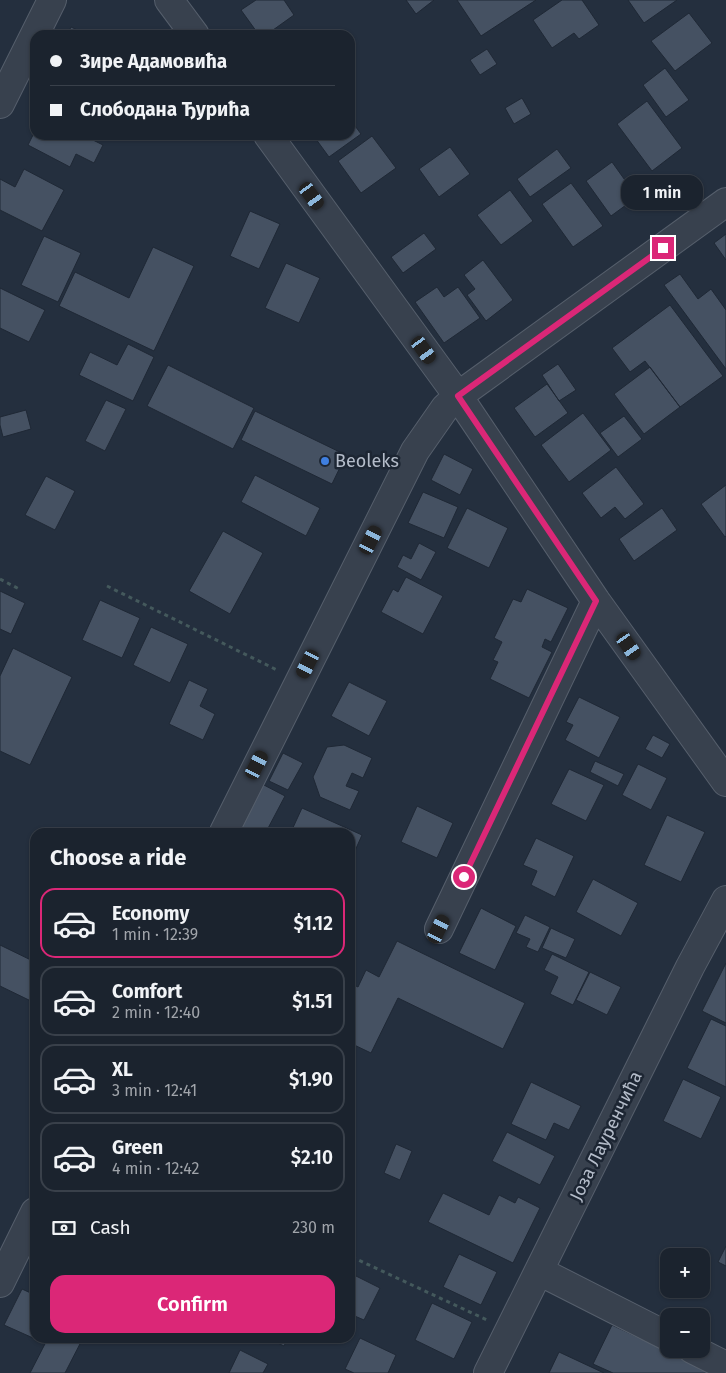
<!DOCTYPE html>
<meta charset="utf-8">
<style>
body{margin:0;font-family:"Fira Sans",sans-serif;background:#242b36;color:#f1f3f6;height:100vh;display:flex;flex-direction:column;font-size:19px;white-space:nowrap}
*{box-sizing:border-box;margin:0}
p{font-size:16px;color:#a0a4aa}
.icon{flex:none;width:28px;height:28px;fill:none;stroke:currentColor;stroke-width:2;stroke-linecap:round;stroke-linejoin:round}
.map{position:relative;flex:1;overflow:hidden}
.drawer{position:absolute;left:30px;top:828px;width:325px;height:515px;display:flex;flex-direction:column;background:#1b232e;border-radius:15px;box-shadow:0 1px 4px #0004,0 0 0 1px #39404a}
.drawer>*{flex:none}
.guide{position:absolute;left:30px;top:30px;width:325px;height:110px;border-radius:15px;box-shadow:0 1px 4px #0004,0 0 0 1px #39404a;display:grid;align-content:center;height:110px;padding:0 20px;background:#1b232e}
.controls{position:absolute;left:660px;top:1248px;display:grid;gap:10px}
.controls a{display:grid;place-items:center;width:50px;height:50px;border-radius:10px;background:#1b232e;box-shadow:0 1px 4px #0004,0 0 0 1px #39404a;font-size:25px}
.end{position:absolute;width:22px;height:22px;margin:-11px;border:6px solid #db2777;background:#fff;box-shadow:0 0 0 2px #fff}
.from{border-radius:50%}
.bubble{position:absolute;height:35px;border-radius:15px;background:#1b232e;box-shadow:0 1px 4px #0004,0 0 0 1px #39404a;font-size:16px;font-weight:600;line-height:35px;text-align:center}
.car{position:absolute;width:15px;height:30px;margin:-15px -8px;border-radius:6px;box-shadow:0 0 4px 1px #0007;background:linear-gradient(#222 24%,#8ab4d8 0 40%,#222 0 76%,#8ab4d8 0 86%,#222 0)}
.guide b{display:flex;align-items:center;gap:18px;height:48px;font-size:19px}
.guide b+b{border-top:1px solid #39404a}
.guide i{width:12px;height:12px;background:#f1f3f6}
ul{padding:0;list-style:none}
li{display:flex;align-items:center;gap:15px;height:70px;margin:0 10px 8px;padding:0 10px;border:2px solid #39404a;border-radius:15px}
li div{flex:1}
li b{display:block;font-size:19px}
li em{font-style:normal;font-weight:600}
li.active{border-color:#db2777}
li>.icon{width:45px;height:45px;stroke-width:1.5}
h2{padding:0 20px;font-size:22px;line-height:60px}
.pay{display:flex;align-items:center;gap:12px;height:55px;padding:0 20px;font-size:19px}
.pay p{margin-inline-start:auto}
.cta{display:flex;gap:10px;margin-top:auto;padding:10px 20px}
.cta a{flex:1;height:58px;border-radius:15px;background:#db2777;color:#fff;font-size:20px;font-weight:600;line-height:58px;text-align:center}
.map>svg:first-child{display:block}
.building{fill:#455162;stroke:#1f2835}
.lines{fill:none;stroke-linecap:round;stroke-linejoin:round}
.minor-casing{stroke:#565f6c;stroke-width:30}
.path{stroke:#44595c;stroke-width:3;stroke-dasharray:4 4;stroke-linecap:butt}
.minor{stroke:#38414e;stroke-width:28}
.route{stroke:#db2777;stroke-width:6}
.shop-dot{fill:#3f7fe0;stroke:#1d2633;stroke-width:2}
.labels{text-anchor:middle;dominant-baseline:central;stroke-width:5;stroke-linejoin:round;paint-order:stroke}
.poi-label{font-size:18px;fill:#b4bcc9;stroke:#1d2633;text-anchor:start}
.street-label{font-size:18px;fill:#b4bcc9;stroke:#1d2633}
</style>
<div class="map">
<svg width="726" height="1373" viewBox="0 0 726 1373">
<rect width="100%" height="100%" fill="#242f3e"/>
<path class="building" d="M 256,0 L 284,0 L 294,15 L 266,35 L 259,35 L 241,10 Z
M 406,0 L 434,0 L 416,14 Z
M 457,0 L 536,0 L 481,36 Z
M 562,0 L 582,0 L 599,25 L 579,39 L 574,33 L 552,48 L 533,20 Z
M 628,0 L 677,0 L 644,23 Z
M 689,13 L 712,43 L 675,71 L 651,41 Z
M 71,27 L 88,35 L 67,35 Z
M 487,49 L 497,64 L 480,75 L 470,60 Z
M 665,68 L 689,100 L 666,117 L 643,85 Z
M 522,98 L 531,114 L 514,124 L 505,108 Z
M 647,101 L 682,148 L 652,171 L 617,124 Z
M 350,119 L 361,134 L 329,157 L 313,135 L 350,135 Z
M 35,131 L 35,135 L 83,135 L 103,145 L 94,163 L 76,154 L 70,167 L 28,145 Z
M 372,136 L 396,168 L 361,193 L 338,161 Z
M 450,147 L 470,174 L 439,197 L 419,169 Z
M 557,149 L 571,168 L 530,197 L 517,179 Z
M 612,162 L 637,197 L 611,216 L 586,181 Z
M 24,169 L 64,190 L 42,231 L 0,210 L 0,179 L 15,187 Z
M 571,183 L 603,226 L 573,247 L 542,204 Z
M 510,190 L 533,221 L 501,245 L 477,215 Z
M 250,211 L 280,224 L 259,269 L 230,256 Z
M 424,233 L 436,249 L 403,273 L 391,257 Z
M 726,234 L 726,260 L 714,243 Z
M 44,236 L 81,253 L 58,302 L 21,285 Z
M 153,247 L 194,266 L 154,351 L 59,306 L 75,272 L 129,298 Z
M 483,260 L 513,300 L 486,321 L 467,295 L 475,289 L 464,275 Z
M 286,263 L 320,278 L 299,323 L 265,308 Z
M 680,274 L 698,299 L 711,289 L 726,310 L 726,369 L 664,285 Z
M 437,287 L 444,297 L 458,287 L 480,318 L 444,343 L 415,302 Z
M 0,288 L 45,310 L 29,342 L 0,328 Z
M 670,305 L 723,376 L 680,407 L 645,361 L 630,372 L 612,348 Z
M 128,344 L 154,357 L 133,401 L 79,375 L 90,352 L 117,365 Z
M 558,364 L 576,390 L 559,401 L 542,375 Z
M 168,365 L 254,408 L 233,449 L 147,406 Z
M 650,367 L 680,407 L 644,434 L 614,394 Z
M 547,384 L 568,413 L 535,437 L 514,408 Z
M 106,400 L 126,409 L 105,451 L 85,441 Z
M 26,410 L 31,429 L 3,437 L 0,425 L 0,417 Z
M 255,411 L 346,455 L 332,484 L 241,440 Z
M 583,413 L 611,450 L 569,482 L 541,445 Z
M 624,416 L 642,439 L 618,457 L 600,433 Z
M 444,454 L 473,469 L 460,495 L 431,480 Z
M 616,467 L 644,504 L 625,519 L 615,507 L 601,518 L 582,493 Z
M 255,475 L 320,508 L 306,536 L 241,502 Z
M 46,476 L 75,491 L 55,530 L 25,515 Z
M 726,485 L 726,536 L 725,537 L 701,504 Z
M 423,492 L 458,507 L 444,538 L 408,523 Z
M 467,508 L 508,528 L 489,568 L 447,548 Z
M 662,508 L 677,530 L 634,561 L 619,539 Z
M 223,531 L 263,553 L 230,614 L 189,591 Z
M 419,543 L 436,552 L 421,580 L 397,567 L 403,555 L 411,559 Z
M 406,577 L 443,596 L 423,634 L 381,612 L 393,589 L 398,592 Z
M 527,589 L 568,608 L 551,642 L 545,639 L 542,647 L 552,652 L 529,698 L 490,679 L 498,662 L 493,660 L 502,642 L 494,638 L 513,599 L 521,602 Z
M 0,591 L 25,603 L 11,634 L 0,629 Z
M 100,600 L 140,618 L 122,658 L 82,640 Z
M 151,627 L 188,644 L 170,683 L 133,665 Z
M 13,648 L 72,677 L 30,765 L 0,751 L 0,676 Z
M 189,680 L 208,689 L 200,706 L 215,714 L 203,740 L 169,724 Z
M 349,682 L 387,701 L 369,736 L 331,716 Z
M 579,697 L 620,717 L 599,758 L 565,740 L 573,725 L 566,722 Z
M 653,735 L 670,744 L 662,758 L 645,749 Z
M 344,745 L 372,758 L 363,778 L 352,773 L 346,786 L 359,791 L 350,810 L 320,797 L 313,777 L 327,747 Z
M 283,753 L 303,763 L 288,790 L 269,781 Z
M 595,761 L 624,774 L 618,786 L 590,772 Z
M 638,764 L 667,778 L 651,810 L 622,795 Z
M 569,769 L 604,785 L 586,821 L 551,804 Z
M 262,784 L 285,796 L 266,832 L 237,832 Z
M 417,806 L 453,823 L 437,858 L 401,842 Z
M 302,808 L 362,835 L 350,862 L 350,832 L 291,832 Z
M 667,815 L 705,832 L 681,882 L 644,865 Z
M 536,838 L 574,856 L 555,897 L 531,885 L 537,871 L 523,865 Z
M 593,879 L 638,903 L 621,936 L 576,912 Z
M 481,908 L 516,926 L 495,970 L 459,953 Z
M 525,915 L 550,927 L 538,952 L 526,947 L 530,939 L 516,933 Z
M 551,928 L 575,939 L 566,958 L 542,948 Z
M 397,941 L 525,1003 L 503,1049 L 398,998 L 371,1053 L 350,1043 L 350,983 L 358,987 L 366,970 L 379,977 Z
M 0,945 L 35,962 L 35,1003 L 0,986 Z
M 552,954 L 589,972 L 573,1005 L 550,994 L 558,977 L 544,970 Z
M 726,963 L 726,1023 L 702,1011 Z
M 590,972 L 621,987 L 607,1015 L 576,1000 Z
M 711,1019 L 726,1026 L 726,1087 L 687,1068 Z
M 683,1079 L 721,1097 L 701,1139 L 663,1121 Z
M 531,1082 L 581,1106 L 569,1130 L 554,1123 L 546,1140 L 511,1124 Z
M 507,1132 L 555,1156 L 540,1185 L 492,1161 Z
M 396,1144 L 412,1151 L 400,1180 L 384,1173 Z
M 443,1193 L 489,1215 L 499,1195 L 515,1203 L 518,1197 L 540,1208 L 513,1263 L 428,1222 Z
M 726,1246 L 726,1266 L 718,1262 Z
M 459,1254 L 497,1272 L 481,1305 L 443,1287 Z
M 350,1273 L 380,1288 L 364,1320 L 350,1314 Z
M 22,1289 L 35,1295 L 35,1338 L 44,1338 L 42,1342 L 4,1325 Z
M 432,1303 L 472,1322 L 454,1359 L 415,1340 Z
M 612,1325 L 713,1373 L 613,1373 L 593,1364 Z
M 48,1338 L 83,1338 L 65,1373 L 30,1373 Z
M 267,1338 L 288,1338 L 284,1346 Z
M 360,1338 L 396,1355 L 388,1373 L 354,1373 L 345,1369 Z
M 240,1350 L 268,1364 L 263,1373 L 229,1373 Z
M 559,1352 L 604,1373 L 549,1373 Z"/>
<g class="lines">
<defs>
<path id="minor" d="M 169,0 L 195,35
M 0,104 L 52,0
M 268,135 L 458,396 L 596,601 L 726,782
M 224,832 L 415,451 L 445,408 L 458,396 L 726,202
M 439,929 L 596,601
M 539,1271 L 669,1337
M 0,1283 L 35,1212
M 692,1349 L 726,1366
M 488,1373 L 690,967 L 726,900"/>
</defs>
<use href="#minor" class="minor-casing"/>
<path class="path" d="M 0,579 L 21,590
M 107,586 L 277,670
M 352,1257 L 487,1320"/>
<use href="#minor" class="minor"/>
</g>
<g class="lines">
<path class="route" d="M 464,877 L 596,601 L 458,396 L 663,248"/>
</g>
<circle class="shop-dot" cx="325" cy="461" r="5"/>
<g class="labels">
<g class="poi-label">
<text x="335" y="461">Beoleks</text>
</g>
<g class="street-label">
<text transform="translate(606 1136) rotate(-64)">Јоза Лауренчића</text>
</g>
</g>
</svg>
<div class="controls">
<a>+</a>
<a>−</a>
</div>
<i class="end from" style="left:464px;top:877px"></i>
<i class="end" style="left:663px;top:248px"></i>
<div class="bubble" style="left:621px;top:175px;width:82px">1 min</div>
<i class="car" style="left:312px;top:196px;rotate:144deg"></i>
<i class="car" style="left:424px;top:350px;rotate:144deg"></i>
<i class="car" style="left:371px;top:540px;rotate:27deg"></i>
<i class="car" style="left:629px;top:646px;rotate:145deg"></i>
<i class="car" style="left:308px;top:664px;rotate:207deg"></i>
<i class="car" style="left:257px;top:765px;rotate:27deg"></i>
<i class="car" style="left:439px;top:929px;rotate:26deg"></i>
<div class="guide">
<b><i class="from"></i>Зире Адамовића</b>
<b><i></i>Слободана Ђурића</b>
</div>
<section class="drawer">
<h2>Choose a ride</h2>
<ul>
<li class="active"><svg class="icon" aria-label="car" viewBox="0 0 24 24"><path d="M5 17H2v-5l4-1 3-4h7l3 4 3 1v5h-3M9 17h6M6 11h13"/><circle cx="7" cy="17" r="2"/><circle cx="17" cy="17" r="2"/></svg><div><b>Economy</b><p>1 min · 12:39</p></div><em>$1.12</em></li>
<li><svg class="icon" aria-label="car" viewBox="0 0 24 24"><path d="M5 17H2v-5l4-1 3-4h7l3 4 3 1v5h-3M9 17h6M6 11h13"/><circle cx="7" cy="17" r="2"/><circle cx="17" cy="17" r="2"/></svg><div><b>Comfort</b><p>2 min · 12:40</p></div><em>$1.51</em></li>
<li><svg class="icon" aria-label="car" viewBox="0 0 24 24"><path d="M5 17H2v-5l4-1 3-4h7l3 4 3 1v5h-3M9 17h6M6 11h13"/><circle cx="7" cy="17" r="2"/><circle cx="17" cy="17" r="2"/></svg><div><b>XL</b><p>3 min · 12:41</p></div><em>$1.90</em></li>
<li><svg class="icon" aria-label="car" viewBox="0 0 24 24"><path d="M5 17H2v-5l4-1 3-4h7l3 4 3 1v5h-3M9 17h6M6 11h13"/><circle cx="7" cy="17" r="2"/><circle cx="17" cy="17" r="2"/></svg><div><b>Green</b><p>4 min · 12:42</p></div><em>$2.10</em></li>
</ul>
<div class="pay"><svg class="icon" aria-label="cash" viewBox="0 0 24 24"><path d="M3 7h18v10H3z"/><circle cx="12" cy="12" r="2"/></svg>Cash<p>230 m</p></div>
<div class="cta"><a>Confirm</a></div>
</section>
</div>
